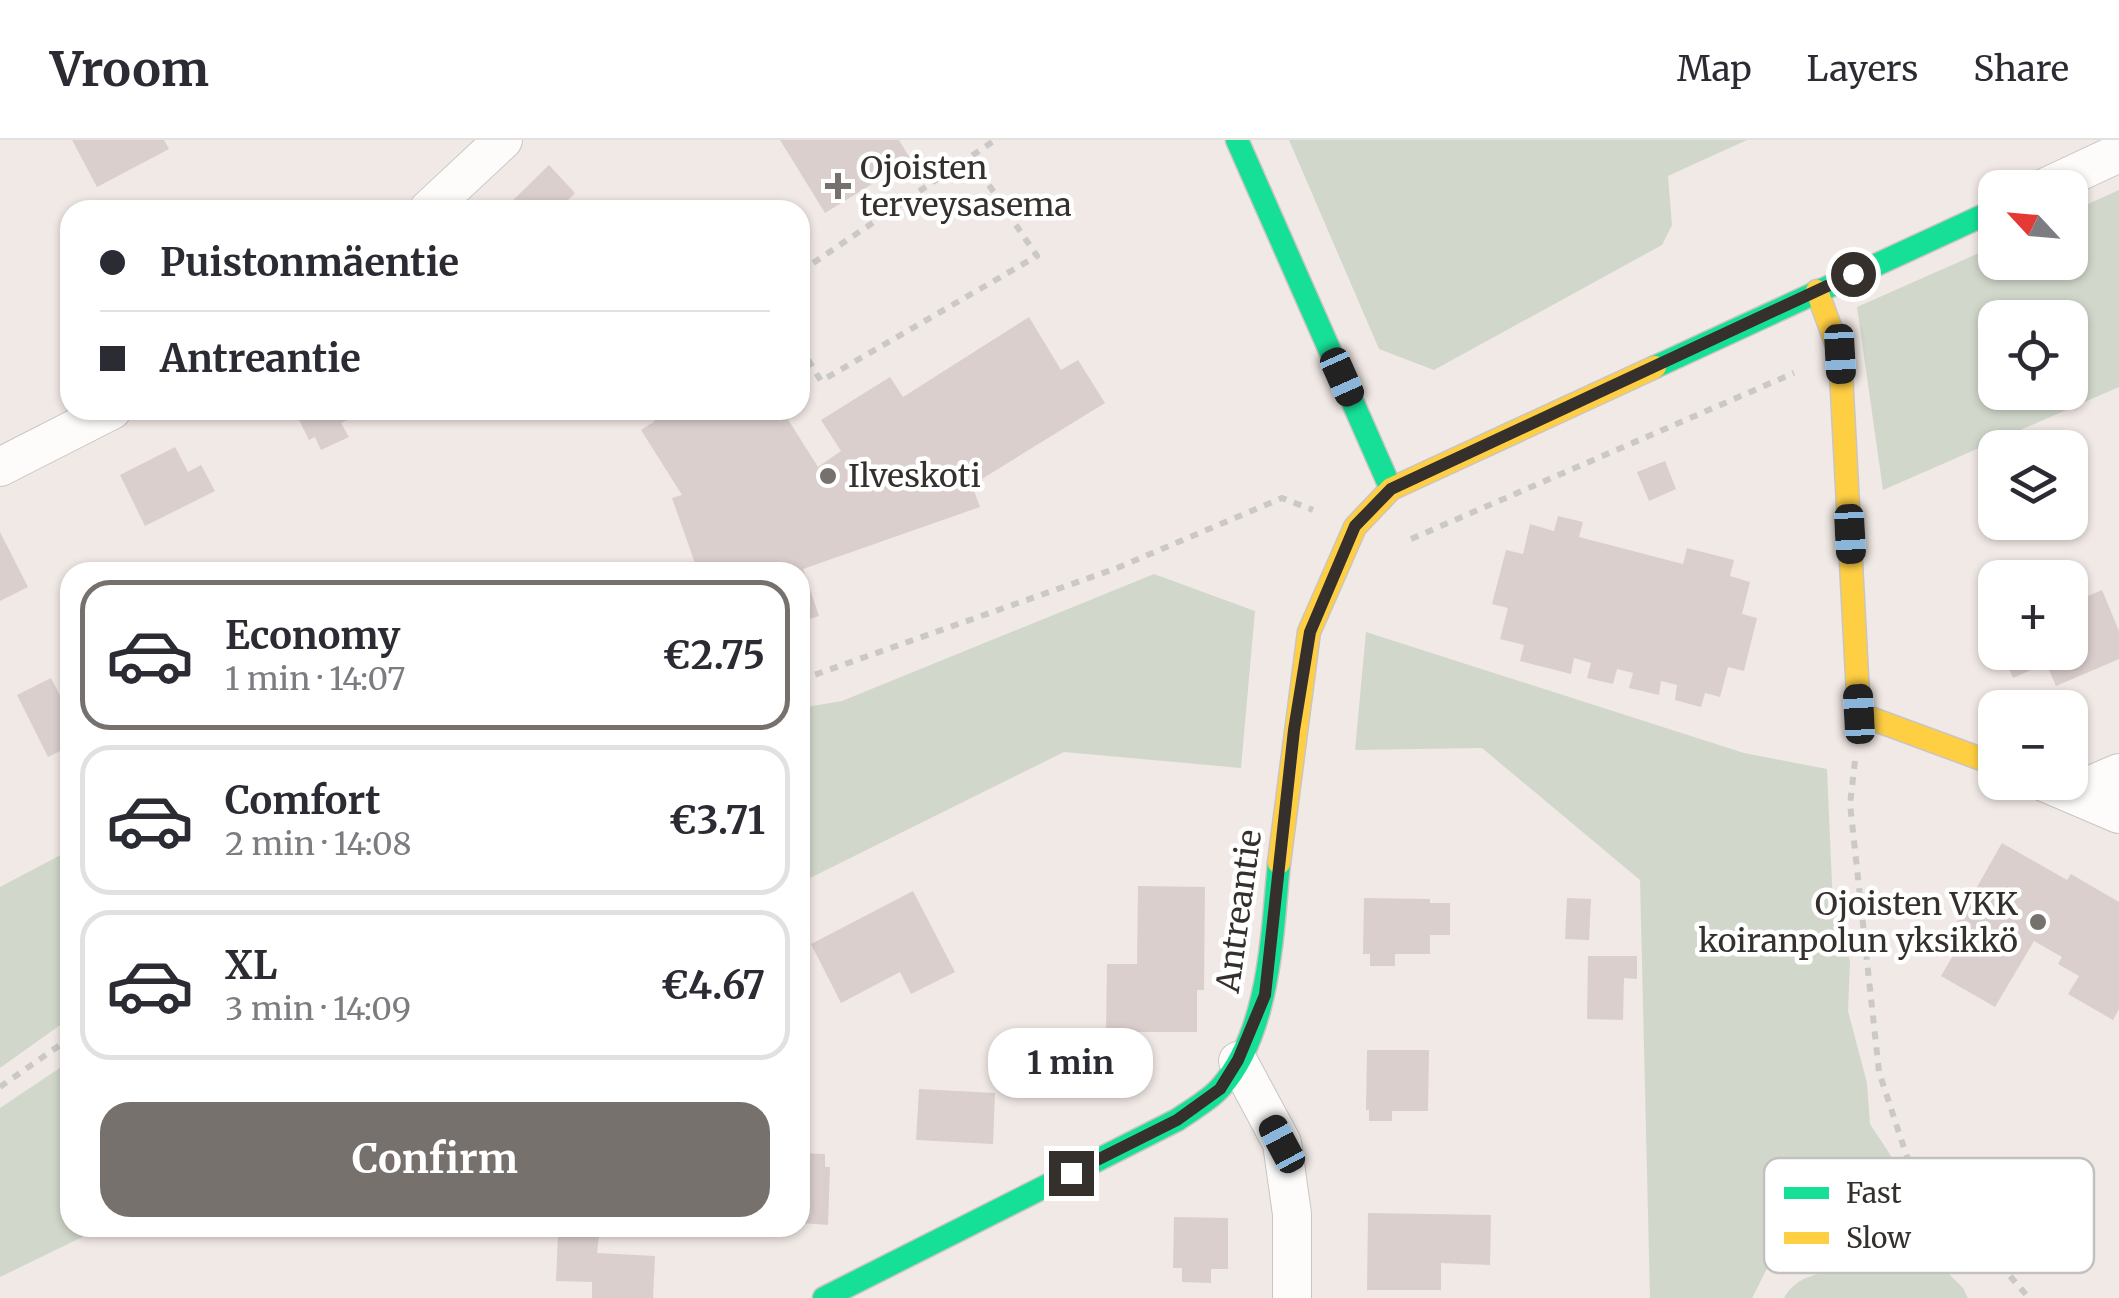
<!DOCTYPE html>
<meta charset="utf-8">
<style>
body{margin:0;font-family:Merriweather,serif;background:#f7f7f7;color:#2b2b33;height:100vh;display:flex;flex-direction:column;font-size:38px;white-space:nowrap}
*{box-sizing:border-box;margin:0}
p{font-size:32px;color:#7c7c81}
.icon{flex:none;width:55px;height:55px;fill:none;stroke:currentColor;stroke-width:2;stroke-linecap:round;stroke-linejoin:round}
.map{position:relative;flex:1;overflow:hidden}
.panel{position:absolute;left:60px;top:422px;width:750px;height:675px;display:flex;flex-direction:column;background:#fff;border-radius:30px;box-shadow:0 2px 8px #0004}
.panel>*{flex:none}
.banner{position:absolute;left:60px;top:60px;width:750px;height:220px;border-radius:30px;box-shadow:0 2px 8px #0004;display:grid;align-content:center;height:220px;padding:0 40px;background:#fff}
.needle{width:65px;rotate:296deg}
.buttons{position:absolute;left:1978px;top:30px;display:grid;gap:20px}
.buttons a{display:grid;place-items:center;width:110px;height:110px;border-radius:20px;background:#fff;box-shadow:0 2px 8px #0004;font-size:50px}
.end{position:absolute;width:45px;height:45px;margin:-22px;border:12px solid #36302d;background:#fff;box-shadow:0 0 0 5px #fff}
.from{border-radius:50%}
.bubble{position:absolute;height:70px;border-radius:30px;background:#fff;box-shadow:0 2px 8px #0004;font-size:32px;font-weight:700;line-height:70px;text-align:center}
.car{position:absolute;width:30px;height:60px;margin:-30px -15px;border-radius:12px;box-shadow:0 0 8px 2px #0007;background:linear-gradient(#222 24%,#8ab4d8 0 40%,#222 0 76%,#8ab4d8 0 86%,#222 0)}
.banner b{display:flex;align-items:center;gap:35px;height:95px;font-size:38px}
.banner b+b{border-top:2px solid #e1e1e2}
.banner i{width:25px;height:25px;background:#2b2b33}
ul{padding:18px 0 0;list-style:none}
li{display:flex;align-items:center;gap:30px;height:150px;margin:0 20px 15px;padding:0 20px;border:5px solid #e1e1e2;border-radius:30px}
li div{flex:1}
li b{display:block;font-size:38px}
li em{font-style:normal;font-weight:700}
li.selected{border-color:#77716d}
li>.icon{width:90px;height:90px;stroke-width:1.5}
.cta{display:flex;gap:20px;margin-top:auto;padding:20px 40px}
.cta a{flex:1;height:115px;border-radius:30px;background:#77716d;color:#fff;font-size:40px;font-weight:700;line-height:115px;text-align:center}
header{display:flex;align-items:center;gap:60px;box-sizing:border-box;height:140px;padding:0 50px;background:#fff;border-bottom:2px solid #e1e1e2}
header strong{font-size:48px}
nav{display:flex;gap:55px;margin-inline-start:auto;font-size:35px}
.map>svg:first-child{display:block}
.green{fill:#d1d8cb;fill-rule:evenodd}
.building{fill:#dacfcd}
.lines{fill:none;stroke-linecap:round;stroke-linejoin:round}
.street-casing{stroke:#cbc5c1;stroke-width:40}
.fast-casing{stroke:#cbc5c1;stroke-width:25}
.slow-casing{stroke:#cbc5c1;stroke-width:25}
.path{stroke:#cbc9c8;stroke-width:6;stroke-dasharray:8 8;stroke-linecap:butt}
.street{stroke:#fdfcfb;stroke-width:38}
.fast{stroke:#16e098;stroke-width:22}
.slow{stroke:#ffcf43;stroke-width:22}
.route{stroke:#36302d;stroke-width:12}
.poi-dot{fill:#77716d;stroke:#fff;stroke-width:4}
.labels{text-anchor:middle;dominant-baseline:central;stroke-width:9;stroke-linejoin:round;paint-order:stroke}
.poi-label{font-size:32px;fill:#36302d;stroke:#fff;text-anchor:start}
.street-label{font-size:32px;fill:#36302d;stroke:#fff}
.key{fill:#fff;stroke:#c3c1c0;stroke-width:2.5}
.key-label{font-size:28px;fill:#36302d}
</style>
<header>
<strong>Vroom</strong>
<nav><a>Map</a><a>Layers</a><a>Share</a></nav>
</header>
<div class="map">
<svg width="2119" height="1158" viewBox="0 0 2119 1158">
<rect width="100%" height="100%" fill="#f1e9e5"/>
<path class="green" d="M 1289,0 L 1747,0 L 1668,36 L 1672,85 L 1662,105 L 1434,230 L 1379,209 Z
M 2119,50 L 2119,247 L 1883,350 L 1857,167 L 1995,106 L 1995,122 L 2070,122 L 2070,72 ZM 1995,178 L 2070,178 L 2070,252 L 1995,252 Z
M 1154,434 L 1255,471 L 1241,628 L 1064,612 L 800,743 L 800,568 L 842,561 Z
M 1366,492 L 1744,613 L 1827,629 L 1833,767 L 1850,821 L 1848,871 L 1867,943 L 1870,984 L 1930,1075 L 1918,1112 L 1779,1105 L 1752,1158 L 1650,1158 L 1640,740 L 1482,608 L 1355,610 Z
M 70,710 L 70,878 L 0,928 L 0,747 Z
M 70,921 L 70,1088 L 101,1088 L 0,1137 L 0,968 Z
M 1842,1130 L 1947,1132 L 1963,1148 L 1968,1158 L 1784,1158 C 1797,1135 1818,1134 1842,1130 Z"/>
<path class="building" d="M 72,0 L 164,0 L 169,9 L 97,47 Z
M 780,0 L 899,0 L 911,20 L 825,73 Z
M 549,25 L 575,53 L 558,70 L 503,70 Z
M 1029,177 L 1061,230 L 1078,220 L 1105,263 L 972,345 L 980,367 L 803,429 L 819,476 L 800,482 L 800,432 L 698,432 L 672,358 L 682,355 L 641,290 L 655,281 L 648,270 L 782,270 L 818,327 L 841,311 L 821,280 L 890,237 L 903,257 Z
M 294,270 L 368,270 L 341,283 L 349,297 L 321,310 L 315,297 L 309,300 Z
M 175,307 L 188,332 L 201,325 L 215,351 L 145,386 L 120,335 Z
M 1665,321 L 1676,349 L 1649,361 L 1637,332 Z
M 1558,376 L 1583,382 L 1579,397 L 1683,424 L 1687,408 L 1734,420 L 1730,436 L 1750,442 L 1742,474 L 1757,478 L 1744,531 L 1728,527 L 1720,557 L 1705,553 L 1701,567 L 1675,560 L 1677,545 L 1661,541 L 1659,555 L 1629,548 L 1633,533 L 1617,529 L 1613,544 L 1587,538 L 1591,523 L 1574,518 L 1571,534 L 1520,521 L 1524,505 L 1500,499 L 1508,468 L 1492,464 L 1506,410 L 1523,414 L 1530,384 L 1554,391 Z
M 0,392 L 28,447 L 0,461 Z
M 2102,450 L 2119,491 L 2119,519 L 2056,546 L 2046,523 L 2013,538 L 2002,512 L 2070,512 L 2070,464 Z
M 51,538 L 70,575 L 70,606 L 48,617 L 17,555 Z
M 2002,703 L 2067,740 L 2071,734 L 2119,762 L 2119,869 L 2113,880 L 2068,854 L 2079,836 L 2058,824 L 2062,817 L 2034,801 L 1995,867 L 1941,836 L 1955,812 L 1944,805 Z
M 1138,746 L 1205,747 L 1204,850 L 1197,850 L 1197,892 L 1106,892 L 1107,824 L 1137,824 Z
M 913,751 L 955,832 L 911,854 L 900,832 L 841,863 L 811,804 Z
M 1364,758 L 1430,759 L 1430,763 L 1450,763 L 1450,795 L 1430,795 L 1430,814 L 1395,814 L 1395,826 L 1370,826 L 1370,814 L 1363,814 Z
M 1567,758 L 1591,759 L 1589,800 L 1565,799 Z
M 1588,816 L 1637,816 L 1637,839 L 1624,838 L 1623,880 L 1587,879 Z
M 1367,910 L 1429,910 L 1428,971 L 1392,971 L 1392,981 L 1369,981 L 1369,970 L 1366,970 Z
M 919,949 L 995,953 L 993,1004 L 916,1000 Z
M 800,1013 L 825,1014 L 825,1027 L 830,1027 L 828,1085 L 800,1083 Z
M 1368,1073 L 1491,1075 L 1490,1125 L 1441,1123 L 1441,1150 L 1367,1150 Z
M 1174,1077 L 1228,1078 L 1228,1129 L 1211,1129 L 1211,1143 L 1182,1142 L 1182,1128 L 1173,1128 Z
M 558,1094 L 599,1096 L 597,1113 L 655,1116 L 653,1158 L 592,1158 L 592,1142 L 556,1141 Z"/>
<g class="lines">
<defs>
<path id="street" d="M 2044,48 L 2119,13
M 428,70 L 503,0
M 0,327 L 112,270
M 2044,642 L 2119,674
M 2072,653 L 2119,633
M 1238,921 L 1282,1003 L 1292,1074 L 1292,1158"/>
<path id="fast" d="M 1237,0 L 1391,349
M 1655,227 L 1995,70
M 824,1158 L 1177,980 C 1191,970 1210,960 1221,947 C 1270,891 1272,794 1279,723"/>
<path id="slow" d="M 1817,151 L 1840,214 L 1859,574 L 1995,624
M 1279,723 L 1309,492 L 1355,387 L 1391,349 L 1655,227"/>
</defs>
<use href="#street" class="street-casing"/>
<use href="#fast" class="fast-casing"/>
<use href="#slow" class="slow-casing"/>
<path class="path" d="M 800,132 L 995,0
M 800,206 L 821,241 L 1037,116 L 970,17
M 1411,399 L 1794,233
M 800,540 L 1117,428 L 1282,358 L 1313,370
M 1855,621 L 1850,664 L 1879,932 L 1907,1017 L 2029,1158
M 0,947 L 70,898"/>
<use href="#street" class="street"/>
<use href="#fast" class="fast"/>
<use href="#slow" class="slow"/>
</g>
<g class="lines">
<path class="route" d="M 1071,1033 L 1177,980 L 1220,949 L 1238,920 L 1265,855 L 1294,590 L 1310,492 L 1355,386 L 1391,349 L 1853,134"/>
</g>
<g class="poi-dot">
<path d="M833 31h10v10h10v10h-10v10h-10v-10h-10v-10h10z"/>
<circle cx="828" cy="336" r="10"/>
<circle cx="2038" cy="782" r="10"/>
</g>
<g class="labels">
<g class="poi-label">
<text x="860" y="28">Ojoisten<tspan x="860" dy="37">terveysasema</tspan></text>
<text x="848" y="336">Ilveskoti</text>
<text x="2018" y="764" text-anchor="end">Ojoisten VKK<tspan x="2018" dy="37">koiranpolun yksikkö</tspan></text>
</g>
<g class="street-label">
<text transform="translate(1239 771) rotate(-82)">Antreantie</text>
</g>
</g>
<rect x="1764" y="1018" width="330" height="115" rx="15" class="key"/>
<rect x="1784" y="1047" width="45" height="12" fill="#16e098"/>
<rect x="1784" y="1092" width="45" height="12" fill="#ffcf43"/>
<g class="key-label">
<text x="1846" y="1063">Fast</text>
<text x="1846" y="1108">Slow</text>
</g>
</svg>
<div class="buttons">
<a><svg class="needle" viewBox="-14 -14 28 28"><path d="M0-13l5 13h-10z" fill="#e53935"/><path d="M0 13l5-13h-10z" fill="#7c7c81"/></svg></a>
<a><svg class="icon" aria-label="locate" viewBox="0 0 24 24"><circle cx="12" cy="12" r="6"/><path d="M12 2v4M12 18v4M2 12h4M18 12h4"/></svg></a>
<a><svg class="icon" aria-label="layers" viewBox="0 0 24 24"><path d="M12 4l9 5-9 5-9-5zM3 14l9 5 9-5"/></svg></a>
<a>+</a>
<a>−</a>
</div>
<i class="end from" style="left:1853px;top:134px"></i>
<i class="end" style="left:1071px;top:1033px"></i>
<div class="bubble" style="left:988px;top:888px;width:165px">1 min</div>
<i class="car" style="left:1840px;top:214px;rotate:177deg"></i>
<i class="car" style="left:1342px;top:237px;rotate:156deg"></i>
<i class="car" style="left:1850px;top:394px;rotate:177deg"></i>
<i class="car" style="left:1859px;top:574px;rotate:357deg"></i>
<i class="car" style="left:1282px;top:1004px;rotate:332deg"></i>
<div class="banner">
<b><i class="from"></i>Puistonmäentie</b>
<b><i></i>Antreantie</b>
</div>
<section class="panel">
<ul>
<li class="selected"><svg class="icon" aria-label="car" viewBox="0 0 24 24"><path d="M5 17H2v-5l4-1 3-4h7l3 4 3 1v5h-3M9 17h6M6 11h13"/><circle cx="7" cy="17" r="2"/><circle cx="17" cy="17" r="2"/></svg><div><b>Economy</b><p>1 min · 14:07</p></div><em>€2.75</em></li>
<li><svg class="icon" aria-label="car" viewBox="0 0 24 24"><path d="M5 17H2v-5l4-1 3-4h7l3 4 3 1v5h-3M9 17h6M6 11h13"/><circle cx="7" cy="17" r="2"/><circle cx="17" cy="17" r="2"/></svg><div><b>Comfort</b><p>2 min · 14:08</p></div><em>€3.71</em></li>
<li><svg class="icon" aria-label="car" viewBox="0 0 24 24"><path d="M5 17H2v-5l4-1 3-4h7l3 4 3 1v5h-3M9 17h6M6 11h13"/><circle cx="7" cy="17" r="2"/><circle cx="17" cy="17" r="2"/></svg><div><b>XL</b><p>3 min · 14:09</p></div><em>€4.67</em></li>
</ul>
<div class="cta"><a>Confirm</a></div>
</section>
</div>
